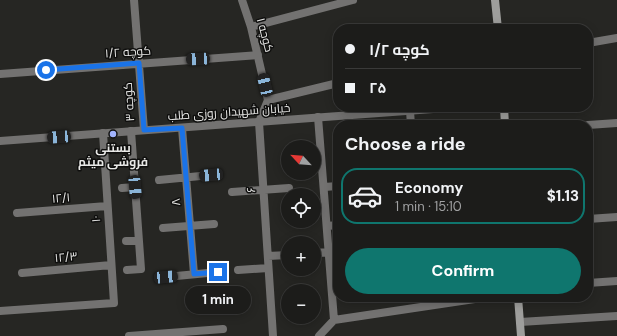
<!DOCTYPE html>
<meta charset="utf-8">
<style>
body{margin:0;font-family:"DM Sans",Cairo,sans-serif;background:#292927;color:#f1f3f6;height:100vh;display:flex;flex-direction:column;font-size:15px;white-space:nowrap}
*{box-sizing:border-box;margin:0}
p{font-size:13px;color:#a0a1a2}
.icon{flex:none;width:22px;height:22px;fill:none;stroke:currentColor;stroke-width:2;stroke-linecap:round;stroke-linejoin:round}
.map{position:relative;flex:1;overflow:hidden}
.panel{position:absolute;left:333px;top:120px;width:260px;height:182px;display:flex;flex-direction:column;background:#1c1c1a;border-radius:16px;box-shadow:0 2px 10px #0003,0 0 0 1px #3a3a39}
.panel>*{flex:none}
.top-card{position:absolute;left:333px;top:24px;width:260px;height:88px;border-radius:16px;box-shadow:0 2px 10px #0003,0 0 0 1px #3a3a39;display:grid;align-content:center;height:88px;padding:0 12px;background:#1c1c1a}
.needle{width:26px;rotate:296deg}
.buttons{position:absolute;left:281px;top:140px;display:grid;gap:8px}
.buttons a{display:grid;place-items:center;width:40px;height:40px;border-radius:50%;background:#1c1c1a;box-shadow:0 2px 10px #0003,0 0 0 1px #3a3a39;font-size:20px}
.end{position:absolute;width:18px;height:18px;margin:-9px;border:5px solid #1a73e8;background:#fff;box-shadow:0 0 0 2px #fff}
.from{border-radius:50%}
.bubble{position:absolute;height:28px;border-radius:14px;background:#1c1c1a;box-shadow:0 2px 10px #0003,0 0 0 1px #3a3a39;font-size:13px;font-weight:700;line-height:28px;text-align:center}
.car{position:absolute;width:12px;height:24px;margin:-12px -6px;border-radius:5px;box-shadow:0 0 3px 1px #0007;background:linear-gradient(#222 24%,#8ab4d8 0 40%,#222 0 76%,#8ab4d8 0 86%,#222 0)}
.top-card b{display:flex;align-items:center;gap:14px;height:38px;font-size:15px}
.top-card b+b{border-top:1px solid #3a3a39}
.top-card i{width:10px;height:10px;background:#f1f3f6}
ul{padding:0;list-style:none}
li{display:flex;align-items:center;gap:12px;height:56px;margin:0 8px 6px;padding:0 4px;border:2px solid transparent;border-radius:16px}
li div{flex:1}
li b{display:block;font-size:15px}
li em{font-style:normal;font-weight:700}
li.selected{border-color:#0f766e}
li>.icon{width:36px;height:36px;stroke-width:1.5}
h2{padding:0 12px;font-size:18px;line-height:48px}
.primary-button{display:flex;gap:8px;margin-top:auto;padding:8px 12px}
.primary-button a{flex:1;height:46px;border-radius:24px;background:#0f766e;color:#fff;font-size:16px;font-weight:700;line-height:46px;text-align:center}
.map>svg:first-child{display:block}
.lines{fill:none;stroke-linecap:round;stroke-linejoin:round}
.minor{stroke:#737271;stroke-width:8}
.tertiary{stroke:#737271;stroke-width:8}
.secondary{stroke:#9e9e9c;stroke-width:8}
.route{stroke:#1a73e8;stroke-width:5}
.poi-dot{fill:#a1b3fd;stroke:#0f0f0e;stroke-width:1.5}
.labels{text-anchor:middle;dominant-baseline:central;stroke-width:3;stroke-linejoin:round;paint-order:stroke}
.street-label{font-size:12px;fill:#e9e9e7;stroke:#0f0f0e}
.poi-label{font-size:12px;font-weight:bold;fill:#e9e9e7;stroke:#0f0f0e}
</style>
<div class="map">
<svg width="617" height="336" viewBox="0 0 617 336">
<rect width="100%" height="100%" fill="#262623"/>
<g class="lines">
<path class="minor" d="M 134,0 L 144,130
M 242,0 L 251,27 L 268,100 L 259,122 L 273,336
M 251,27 L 353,0
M 0,74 L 258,55
M 268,100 L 338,83
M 410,111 L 411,125
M 318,117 L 334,320
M 588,125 L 617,123
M 182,128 L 194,274
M 159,180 L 211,175
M 324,187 L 338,186
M 122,188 L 135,187
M 232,192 L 289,188
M 17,213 L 107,206
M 588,219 L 617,217
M 327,226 L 338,225
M 163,228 L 214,224
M 126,241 L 139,241
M 314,253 L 329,252
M 268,256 L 288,255
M 127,270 L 141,269 L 131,131
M 238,270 L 268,268
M 22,273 L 111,265
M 166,277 L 218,272
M 588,283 L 617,281
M 0,311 L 114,303 L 103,133
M 129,336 L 223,329
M 319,336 L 334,320 L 488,297"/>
<path class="tertiary" d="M 588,43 L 617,38
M 0,141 L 460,107
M 520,322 L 617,316"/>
<path class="secondary" d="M 495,0 L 498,29
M 504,107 L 505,125
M 518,297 L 521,336"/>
</g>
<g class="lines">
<path class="route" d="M 46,70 L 139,63 L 144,130 L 182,128 L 194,274 L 218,272"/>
</g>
<circle class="poi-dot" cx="113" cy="134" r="4"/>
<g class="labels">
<g class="street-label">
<text transform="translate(265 35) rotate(75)">کوچه ۱</text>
<text transform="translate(128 52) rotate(-4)">کوچه ۱/۲</text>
<text transform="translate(129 102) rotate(-94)">کوچه ۳</text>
<text transform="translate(229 112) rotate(-4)">خیابان شهیدان روزی طلب</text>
<text transform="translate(251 190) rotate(-94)">۶</text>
<text transform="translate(61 198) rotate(-5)">۱۲/۱</text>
<text transform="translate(176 202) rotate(-95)">۸</text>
<text transform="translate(96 219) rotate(-94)">۱۰</text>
<text transform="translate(66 257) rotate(-5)">۱۲/۳</text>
</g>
<g class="poi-label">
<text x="113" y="148">بستنی<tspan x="113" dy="14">فروشی میثم</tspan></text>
</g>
</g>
</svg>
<div class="buttons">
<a><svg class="needle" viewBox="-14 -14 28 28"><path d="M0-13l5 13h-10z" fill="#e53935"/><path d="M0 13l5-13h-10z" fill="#a0a1a2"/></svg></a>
<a><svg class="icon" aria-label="locate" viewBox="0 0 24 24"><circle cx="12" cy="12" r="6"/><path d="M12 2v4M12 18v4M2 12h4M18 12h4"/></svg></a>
<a>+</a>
<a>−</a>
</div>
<i class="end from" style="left:46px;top:70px"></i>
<i class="end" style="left:218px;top:272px"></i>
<div class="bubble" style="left:185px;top:286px;width:66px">1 min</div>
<i class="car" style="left:198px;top:59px;rotate:267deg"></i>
<i class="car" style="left:265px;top:85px;rotate:347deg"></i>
<i class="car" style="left:59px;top:137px;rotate:266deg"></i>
<i class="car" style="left:211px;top:175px;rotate:265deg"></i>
<i class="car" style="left:135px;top:187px;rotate:175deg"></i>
<i class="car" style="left:166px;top:277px;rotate:85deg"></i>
<div class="top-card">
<b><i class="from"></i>کوچه ۱/۲</b>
<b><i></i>۲۵</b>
</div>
<section class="panel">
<h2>Choose a ride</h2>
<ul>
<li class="selected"><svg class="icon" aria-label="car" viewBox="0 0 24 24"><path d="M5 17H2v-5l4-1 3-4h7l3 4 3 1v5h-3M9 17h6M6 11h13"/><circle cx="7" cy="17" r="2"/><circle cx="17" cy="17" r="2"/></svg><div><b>Economy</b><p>1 min · 15:10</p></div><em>$1.13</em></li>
</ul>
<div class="primary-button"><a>Confirm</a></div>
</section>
</div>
